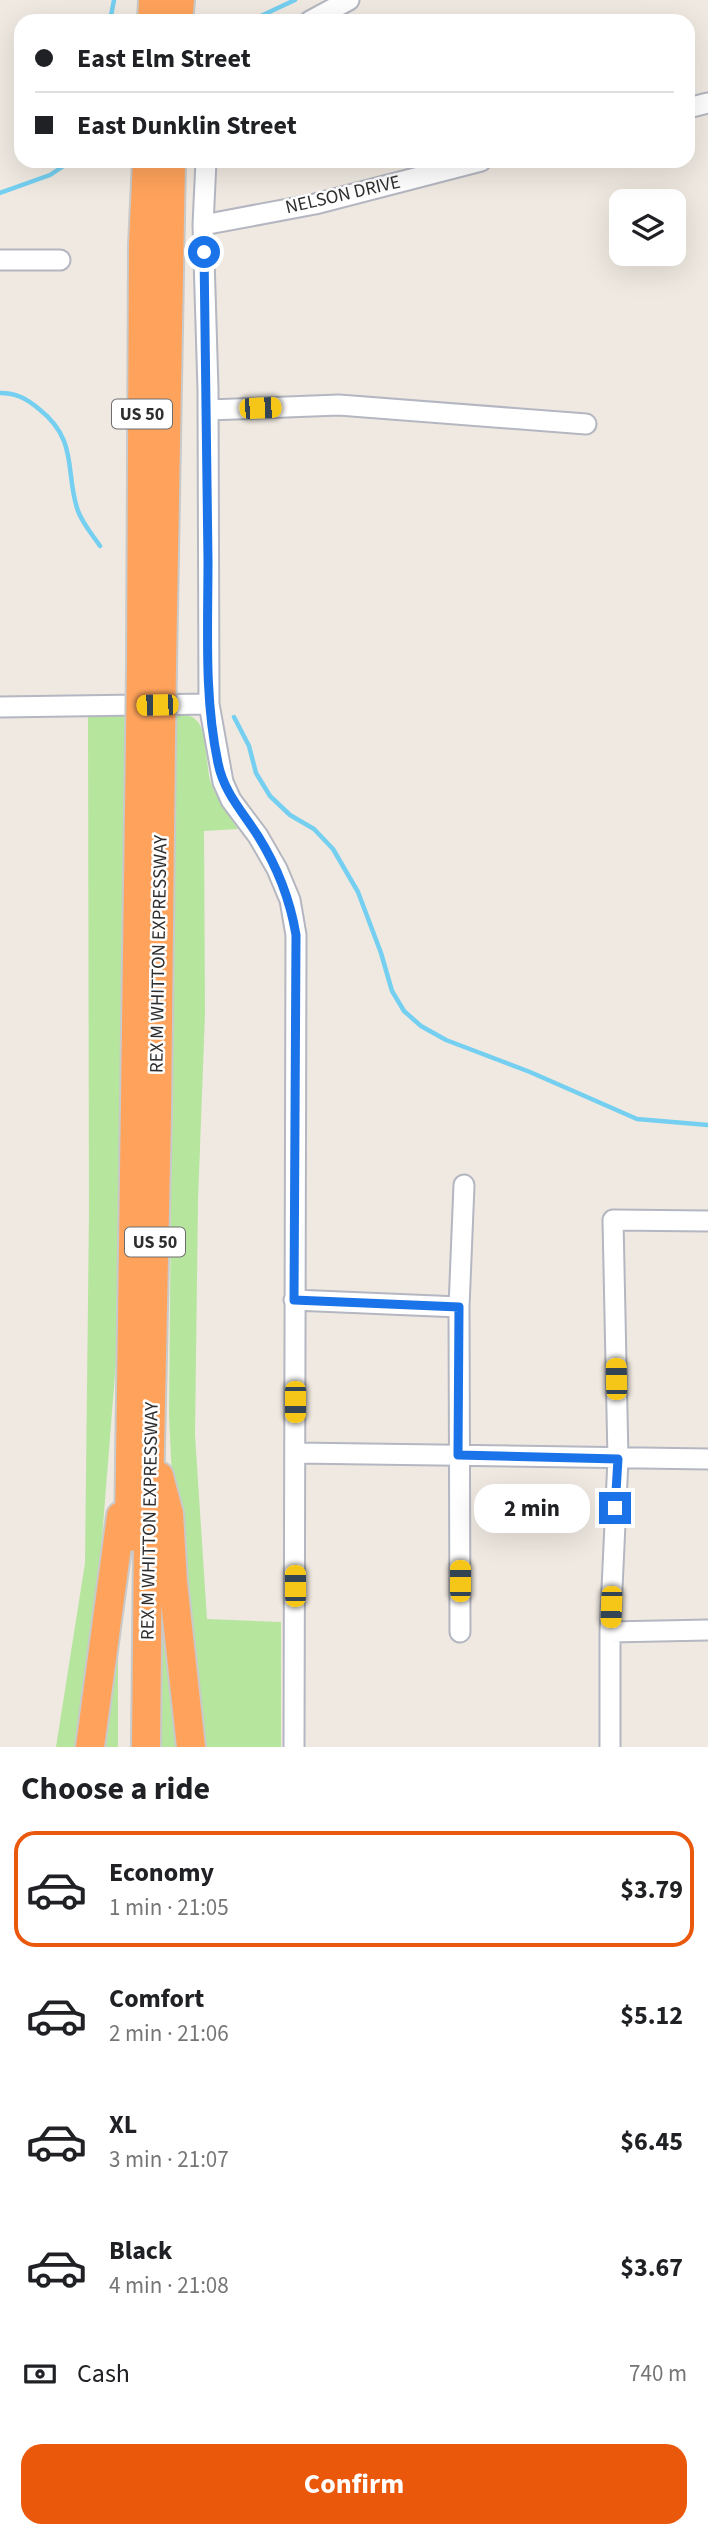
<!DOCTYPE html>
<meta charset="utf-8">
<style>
body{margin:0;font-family:"Source Sans 3",sans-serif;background:#f2f2f2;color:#202124;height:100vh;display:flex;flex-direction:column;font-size:26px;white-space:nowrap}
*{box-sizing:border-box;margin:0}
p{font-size:23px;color:#757577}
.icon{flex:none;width:38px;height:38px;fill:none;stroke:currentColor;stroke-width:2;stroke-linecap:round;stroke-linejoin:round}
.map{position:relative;height:1747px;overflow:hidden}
.details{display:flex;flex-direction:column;background:#fff;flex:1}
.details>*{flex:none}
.banner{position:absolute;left:14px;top:14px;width:681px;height:154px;border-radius:21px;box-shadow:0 7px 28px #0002;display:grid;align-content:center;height:154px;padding:0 21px;background:#fff}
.controls{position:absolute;left:609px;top:189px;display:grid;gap:14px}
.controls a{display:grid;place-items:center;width:77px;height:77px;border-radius:14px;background:#fff;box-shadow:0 7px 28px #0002;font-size:35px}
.end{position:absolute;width:32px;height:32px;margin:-16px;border:9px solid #1a73e8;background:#fff;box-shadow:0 0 0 4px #fff}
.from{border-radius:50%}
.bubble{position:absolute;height:49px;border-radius:21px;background:#fff;box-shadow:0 7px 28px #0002;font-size:23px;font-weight:700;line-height:49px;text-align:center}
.car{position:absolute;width:21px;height:42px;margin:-21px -10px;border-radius:9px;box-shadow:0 0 5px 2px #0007;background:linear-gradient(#f5c518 24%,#345 0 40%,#f5c518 0 76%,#345 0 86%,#f5c518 0)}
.banner b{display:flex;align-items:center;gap:24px;height:66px;font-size:26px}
.banner b+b{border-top:2px solid #e0e0e0}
.banner i{width:18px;height:18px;background:#202124}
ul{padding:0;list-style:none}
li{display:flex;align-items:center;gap:21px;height:116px;margin:0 14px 10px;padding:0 7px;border:4px solid transparent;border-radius:21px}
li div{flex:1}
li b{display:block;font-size:26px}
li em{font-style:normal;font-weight:700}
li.on{border-color:#ea580c}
li>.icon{width:63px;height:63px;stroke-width:1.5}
h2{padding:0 21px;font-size:32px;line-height:84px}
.pay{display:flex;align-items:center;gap:18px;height:77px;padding:0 21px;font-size:26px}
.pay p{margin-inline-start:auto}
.button{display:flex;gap:14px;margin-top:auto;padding:14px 21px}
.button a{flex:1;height:80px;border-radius:21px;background:#ea580c;color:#fff;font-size:28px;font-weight:700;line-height:80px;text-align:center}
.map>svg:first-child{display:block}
.grass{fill:#b6e59e}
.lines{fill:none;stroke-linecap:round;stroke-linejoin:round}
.stream{stroke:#75cff0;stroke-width:4.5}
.minor-casing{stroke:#b4b7c1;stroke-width:23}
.highway-casing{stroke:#c9c9c9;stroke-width:32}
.minor{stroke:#fff;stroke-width:19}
.highway{stroke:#ffa35c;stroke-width:28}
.highway-bridge-casing{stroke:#c9c9c9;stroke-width:32;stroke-linecap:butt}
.highway-bridge{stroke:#ffa35c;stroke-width:28}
.route{stroke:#1a73e8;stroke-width:9}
.labels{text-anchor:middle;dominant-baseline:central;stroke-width:5;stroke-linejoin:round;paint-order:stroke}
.shield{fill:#fff;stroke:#6d6d6d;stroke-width:2}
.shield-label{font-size:18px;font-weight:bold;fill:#2e2e2e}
.street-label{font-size:19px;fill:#2e2e2e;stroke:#fff}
</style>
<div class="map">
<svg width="708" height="1747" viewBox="0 0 708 1747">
<rect width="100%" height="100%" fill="#efe9e1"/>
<path class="grass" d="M 88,714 L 128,715 L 119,1324 L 99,1576 L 79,1747 L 56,1747 L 85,1563 L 89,1213 Z
M 171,714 C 180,715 191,713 197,721 C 207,731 206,765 210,780 C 216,798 227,813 238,829 L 204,831 L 205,1013 L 198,1201 L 195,1435 L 207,1619 L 281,1622 L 281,1747 L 196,1747 L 175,1544 L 169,1415 L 172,1085 L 168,978 Z
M 159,1561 L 183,1747 L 157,1747 Z
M 118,1609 L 118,1747 L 94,1747 Z"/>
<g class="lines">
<path class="stream" d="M 110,21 L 114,0
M 250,21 L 295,0
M 0,193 L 50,175 L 71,161
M 0,393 C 17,393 27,399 39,409 C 78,440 65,469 77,508 C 81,522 92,534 100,546
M 234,717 L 249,746 L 256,773 L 270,796 L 290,815 L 314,829 L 333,849 L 358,892 L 381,953 L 392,991 L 404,1011 L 421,1026 L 446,1040 L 530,1072 L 637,1119 L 708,1125"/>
<defs>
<path id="minor" d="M 310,21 L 349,0
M 688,108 L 708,103
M 206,161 L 203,225 L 208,390 L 209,704 L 223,782 L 231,800 L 258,836 L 277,869 L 290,900 L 296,935 L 294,1747
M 203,225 L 315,204 L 481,161
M 0,260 L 60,260
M 208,410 L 339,405 L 586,424
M 0,707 L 209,704
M 294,1300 L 459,1307
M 296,1453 L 708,1459
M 460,1632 L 459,1307 L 464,1185
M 610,1632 L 708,1630
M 610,1747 L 610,1632 L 618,1459 L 613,1220 L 708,1221"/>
<path id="highway" d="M 152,21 L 153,0
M 178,21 L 180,0
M 162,665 L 171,161
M 141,667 L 143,245 L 147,161
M 159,1476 L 169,1514 L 173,1582 L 191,1747
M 129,1537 L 140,739
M 90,1747 L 121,1516
M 146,1747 L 148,1544 L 157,1114 L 161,738"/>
</defs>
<use href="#minor" class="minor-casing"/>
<use href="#highway" class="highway-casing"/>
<use href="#minor" class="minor"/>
<use href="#highway" class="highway"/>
<defs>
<path id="highway-bridge" d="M 161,738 L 162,665
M 140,739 L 141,667"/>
</defs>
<use href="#highway-bridge" class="highway-bridge-casing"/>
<use href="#highway-bridge" class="highway-bridge"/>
</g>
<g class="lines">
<path class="route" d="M 204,252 C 206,355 207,458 208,561 C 208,628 204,697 218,763 C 224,793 243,812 258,836 C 278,868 290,899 296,935 L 294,1300 L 459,1307 L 458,1455 L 618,1459 L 615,1508"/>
</g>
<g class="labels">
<g class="shield">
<rect x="112" y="399.5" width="60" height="29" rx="5"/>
<rect x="125" y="1227.5" width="60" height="29" rx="5"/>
</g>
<g class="shield-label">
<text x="142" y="414">US 50</text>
<text x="155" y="1242">US 50</text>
</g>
<g class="street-label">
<text transform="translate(343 195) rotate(-13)">NELSON DRIVE</text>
<text transform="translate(159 954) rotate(-89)">REX M WHITTON EXPRESSWAY</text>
<text transform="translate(150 1521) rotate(-89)">REX M WHITTON EXPRESSWAY</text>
</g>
</g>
</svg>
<div class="controls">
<a><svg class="icon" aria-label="layers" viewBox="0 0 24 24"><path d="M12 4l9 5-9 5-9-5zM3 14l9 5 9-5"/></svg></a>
</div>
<i class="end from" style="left:204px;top:252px"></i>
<i class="end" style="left:615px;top:1508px"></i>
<div class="bubble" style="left:474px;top:1484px;width:116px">2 min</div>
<i class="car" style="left:260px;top:408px;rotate:88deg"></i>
<i class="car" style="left:157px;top:705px;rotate:269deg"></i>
<i class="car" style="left:616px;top:1379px;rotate:359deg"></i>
<i class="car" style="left:295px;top:1402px;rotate:180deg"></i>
<i class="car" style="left:460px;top:1581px;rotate:0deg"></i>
<i class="car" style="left:295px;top:1586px;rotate:0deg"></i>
<i class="car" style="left:611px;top:1607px;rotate:182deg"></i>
<div class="banner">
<b><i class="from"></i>East Elm Street</b>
<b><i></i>East Dunklin Street</b>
</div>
</div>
<section class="details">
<h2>Choose a ride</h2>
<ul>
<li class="on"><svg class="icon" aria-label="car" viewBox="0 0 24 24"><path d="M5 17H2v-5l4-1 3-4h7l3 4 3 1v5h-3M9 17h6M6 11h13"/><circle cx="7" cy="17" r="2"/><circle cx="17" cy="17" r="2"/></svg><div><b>Economy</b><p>1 min · 21:05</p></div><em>$3.79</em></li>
<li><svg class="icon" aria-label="car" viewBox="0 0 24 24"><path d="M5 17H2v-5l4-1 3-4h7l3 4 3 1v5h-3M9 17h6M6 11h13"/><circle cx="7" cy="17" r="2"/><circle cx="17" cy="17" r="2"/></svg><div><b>Comfort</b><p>2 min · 21:06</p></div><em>$5.12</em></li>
<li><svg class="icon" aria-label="car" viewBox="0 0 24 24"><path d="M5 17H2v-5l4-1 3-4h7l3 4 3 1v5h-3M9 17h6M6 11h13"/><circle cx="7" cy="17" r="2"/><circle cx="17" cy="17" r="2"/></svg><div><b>XL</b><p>3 min · 21:07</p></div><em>$6.45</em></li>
<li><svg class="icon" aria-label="car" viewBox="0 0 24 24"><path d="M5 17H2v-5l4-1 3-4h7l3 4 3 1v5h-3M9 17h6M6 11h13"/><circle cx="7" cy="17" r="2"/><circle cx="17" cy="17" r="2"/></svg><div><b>Black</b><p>4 min · 21:08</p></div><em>$3.67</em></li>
</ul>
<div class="pay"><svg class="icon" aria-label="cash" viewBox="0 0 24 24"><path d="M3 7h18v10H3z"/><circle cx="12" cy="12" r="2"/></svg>Cash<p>740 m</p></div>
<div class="button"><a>Confirm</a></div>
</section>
